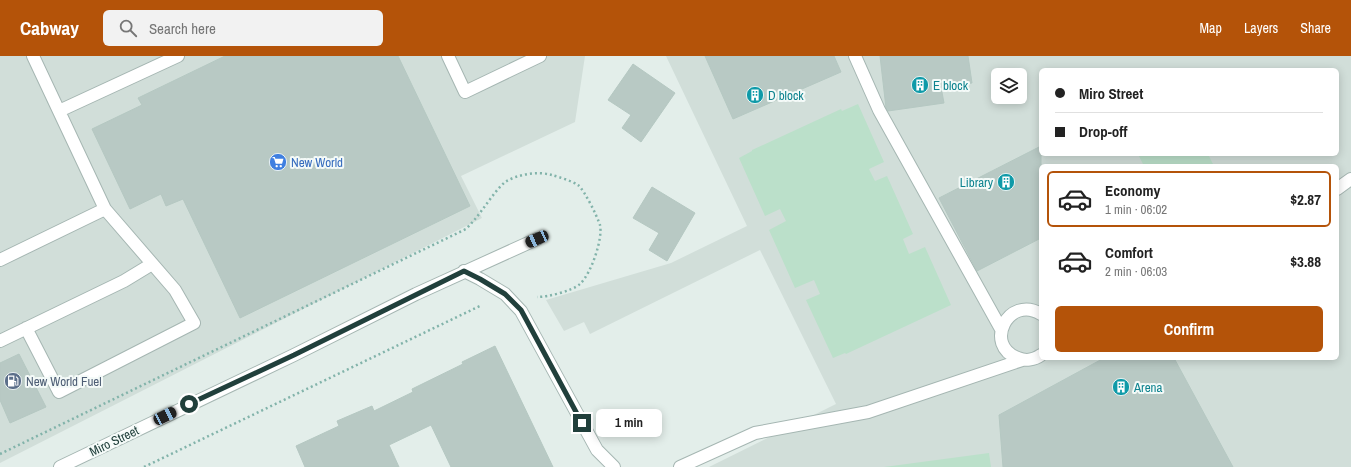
<!DOCTYPE html>
<meta charset="utf-8">
<style>
body{margin:0;font-family:"Archivo Narrow",sans-serif;background:#f2f2f2;color:#222;height:100vh;display:flex;flex-direction:column;font-size:15px;white-space:nowrap}
*{box-sizing:border-box;margin:0}
p{font-size:13px;color:#767676}
.icon{flex:none;width:22px;height:22px;fill:none;stroke:currentColor;stroke-width:2;stroke-linecap:round;stroke-linejoin:round}
.map{position:relative;flex:1;overflow:hidden}
.drawer{position:absolute;left:1039px;top:108px;width:300px;height:196px;display:flex;flex-direction:column;background:#fff;border-radius:6px;box-shadow:0 2px 10px #0003}
.drawer>*{flex:none}
.hud{position:absolute;left:1039px;top:12px;width:300px;height:88px;border-radius:6px;box-shadow:0 2px 10px #0003;display:grid;align-content:center;height:88px;padding:0 16px;background:#fff}
.controls{position:absolute;left:991px;top:12px;display:grid;gap:8px}
.controls a{display:grid;place-items:center;width:36px;height:36px;border-radius:6px;background:#fff;box-shadow:0 2px 10px #0003;font-size:20px}
.end{position:absolute;width:18px;height:18px;margin:-9px;border:5px solid #21403c;background:#fff;box-shadow:0 0 0 2px #fff}
.from{border-radius:50%}
.bubble{position:absolute;height:28px;border-radius:6px;background:#fff;box-shadow:0 2px 10px #0003;font-size:13px;font-weight:700;line-height:28px;text-align:center}
.car{position:absolute;width:12px;height:24px;margin:-12px -6px;border-radius:5px;box-shadow:0 0 3px 1px #0007;background:linear-gradient(#222 24%,#8ab4d8 0 40%,#222 0 76%,#8ab4d8 0 86%,#222 0)}
.hud b{display:flex;align-items:center;gap:14px;height:38px;font-size:15px}
.hud b+b{border-top:1px solid #e0e0e0}
.hud i{width:10px;height:10px;background:#222}
ul{padding:7px 0 0;list-style:none}
li{display:flex;align-items:center;gap:12px;height:56px;margin:0 8px 6px;padding:0 8px;border:2px solid transparent;border-radius:6px}
li div{flex:1}
li b{display:block;font-size:15px}
li em{font-style:normal;font-weight:700}
li.selected{border-color:#b45309}
li>.icon{width:36px;height:36px;stroke-width:1.5}
.primary-button{display:flex;gap:8px;margin-top:auto;padding:8px 16px}
.primary-button a{flex:1;height:46px;border-radius:6px;background:#b45309;color:#fff;font-size:16px;font-weight:700;line-height:46px;text-align:center}
header{display:flex;align-items:center;gap:24px;box-sizing:border-box;height:56px;padding:0 20px;background:#b45309;color:#fff}
header strong{font-size:19px}
nav{display:flex;gap:22px;margin-inline-start:auto;font-size:14px}
.search{width:280px;height:36px;background:#f2f2f2;display:flex;align-items:center;gap:10px;box-sizing:border-box;padding:0 14px;border-radius:6px;color:#767676;font-size:15px}
.map>svg:first-child{display:block}
.built{fill:#d1ded9;fill-rule:evenodd}
.green{fill:#bbe0ca}
.building{fill:#b8c9c4;stroke:#b5c8c2}
.lines{fill:none;stroke-linecap:round;stroke-linejoin:round}
.minor-casing{stroke:#a5b6b2;stroke-width:14}
.path{stroke:#82b3aa;stroke-width:2.5;stroke-dasharray:2 3;stroke-linecap:butt}
.minor{stroke:#fff;stroke-width:12}
.route{stroke:#21403c;stroke-width:5}
.labels{text-anchor:middle;dominant-baseline:central;stroke-width:4;stroke-linejoin:round;paint-order:stroke}
.culture-label{font-size:13px;fill:#0d838f;stroke:#f4faf8;text-anchor:start}
.shop-label{font-size:13px;fill:#366cbe;stroke:#f4faf8;text-anchor:start}
.service-label{font-size:13px;fill:#4e5e75;stroke:#f4faf8;text-anchor:start}
.street-label{font-size:13px;fill:#21403c;stroke:#f4faf8}
</style>
<header>
<strong>Cabway</strong>
<div class="search"><svg class="icon" aria-label="search" viewBox="0 0 24 24"><circle cx="10" cy="10" r="6"/><path d="M15 15l6 6"/></svg>Search here</div>
<nav><a>Map</a><a>Layers</a><a>Share</a></nav>
</header>
<div class="map">
<svg width="1351" height="411" viewBox="0 0 1351 411">
<rect width="100%" height="100%" fill="#e3eeea"/>
<path class="built" d="M 0,0 L 585,0 L 575,66 L 461,120 L 482,162 L 0,407 Z
M 666,0 L 1351,0 L 1351,411 L 709,411 L 836,348 L 760,194 L 590,278 L 584,266 L 564,275 L 546,244 L 671,207 L 747,170 ZM 1041,14 L 1337,14 L 1337,98 L 1041,98 ZM 998,19 L 1020,19 L 1020,41 L 998,41 ZM 1041,110 L 1337,110 L 1337,302 L 1041,302 Z"/>
<path class="green" d="M 858,48 L 884,106 L 869,113 L 875,125 L 887,120 L 913,178 L 903,183 L 909,198 L 925,191 L 951,249 L 846,298 L 845,297 L 833,302 L 806,244 L 820,238 L 814,224 L 795,232 L 769,174 L 786,165 L 780,153 L 765,160 L 739,102 L 752,95 L 752,94 L 841,53 L 842,55 Z
M 1138,98 L 1208,98 L 1214,110 L 1144,110 Z
M 989,397 L 991,411 L 884,411 Z"/>
<path class="building" d="M 225,0 L 398,0 L 470,150 L 240,262 L 183,143 L 166,150 L 161,138 L 130,153 L 92,73 L 142,49 L 138,42 Z
M 705,0 L 834,0 L 841,16 L 733,63 Z
M 880,0 L 968,0 L 972,27 L 941,31 L 944,47 L 888,55 L 886,52 Z
M 633,8 L 675,37 L 641,86 L 622,72 L 631,59 L 608,44 Z
M 1041,90 L 1041,182 L 977,215 L 939,142 Z
M 652,131 L 695,157 L 667,205 L 649,194 L 659,177 L 633,162 Z
M 495,290 L 553,411 L 451,411 L 431,369 L 389,389 L 399,411 L 305,411 L 296,390 L 339,370 L 337,365 L 372,350 L 374,355 L 413,336 L 412,333 L 463,308 L 462,306 Z
M 19,298 L 46,351 L 10,367 L 0,344 L 0,307 Z
M 1104,302 L 1174,302 L 1233,411 L 1003,411 L 999,359 Z"/>
<g class="lines">
<defs>
<path id="minor" d="M 448,0 L 465,36 L 540,0
M 855,0 L 879,54 L 1001,273
M 59,55 L 178,0
M 1337,133 L 1351,123
M 0,204 L 105,153
M 464,215 L 480,223 L 505,238 L 521,255 L 597,394 L 614,411
M 1041,258 C 1008,238 983,290 1018,302 C 1025,305 1034,304 1041,299
M 26,272 L 59,336 L 194,267 L 175,234 L 105,153 L 33,0
M 0,285 L 124,225 L 152,208
M 60,411 L 294,299 L 416,238 L 537,183
M 680,411 L 755,377 L 868,356 L 1022,304"/>
</defs>
<use href="#minor" class="minor-casing"/>
<path class="path" d="M 0,398 L 466,173 C 472,167 477,161 482,154 C 489,145 496,134 505,126 C 518,118 538,115 552,119 C 559,121 572,125 578,129 C 585,135 597,160 600,169 C 603,183 591,218 580,228 C 572,235 548,241 537,241
M 144,411 L 482,249"/>
<use href="#minor" class="minor"/>
</g>
<g class="lines">
<path class="route" d="M 189,348 L 294,299 L 464,215 L 480,223 L 505,238 L 521,254 L 582,367"/>
</g>
<defs>
<symbol id="building-disc" viewBox="-11 -11 22 22"><circle r="9.5" fill="#0f9aa8" stroke="#f4faf8"/><path d="M-4-6H4V6H1V3H-1V6H-4ZM-2.5-4.3h1.7v1.8h-1.7ZM.8-4.3h1.7v1.8H.8ZM-2.5-1h1.7V.8h-1.7ZM.8-1h1.7V.8H.8Z" fill="#fff"/></symbol>
<symbol id="supermarket-disc" viewBox="-11 -11 22 22"><circle r="9.5" fill="#3f7fe0" stroke="#f4faf8"/><path d="M-6-5.5h2.5l.6 2H6L4.5 2H-2.5L-4.4-4H-6ZM-1.5 3.2a1.3 1.3 0 1 0 .1 0ZM3 3.2a1.3 1.3 0 1 0 .1 0Z" fill="#fff"/></symbol>
<symbol id="fuel-disc" viewBox="-11 -11 22 22"><circle r="9.5" fill="#5c6f8a" stroke="#f4faf8"/><path d="M-5.5-6h7V0h2V4h1.3V-2.5L3-4.5l.8-.8L6-3V5H2.5V1h-1V6h-7ZM-4.2-4.7v3.2H.2V-4.7Z" fill="#fff"/></symbol>
</defs>
<g fill-rule="evenodd">
<use href="#building-disc" x="910" y="19" width="20" height="20"/>
<use href="#building-disc" x="745" y="29" width="20" height="20"/>
<use href="#supermarket-disc" x="268" y="96" width="20" height="20"/>
<use href="#building-disc" x="996" y="116" width="20" height="20"/>
<use href="#fuel-disc" x="3" y="315" width="20" height="20"/>
<use href="#building-disc" x="1111" y="321" width="20" height="20"/>
</g>
<g class="labels">
<g class="culture-label">
<text x="933" y="29">E block</text>
<text x="768" y="39">D block</text>
<text x="993" y="126" text-anchor="end">Library</text>
<text x="1134" y="331">Arena</text>
</g>
<g class="shop-label">
<text x="291" y="106">New World</text>
</g>
<g class="service-label">
<text x="26" y="325">New World Fuel</text>
</g>
<g class="street-label">
<text transform="translate(114 385) rotate(-26)">Miro Street</text>
</g>
</g>
</svg>
<div class="controls">
<a><svg class="icon" aria-label="layers" viewBox="0 0 24 24"><path d="M12 4l9 5-9 5-9-5zM3 14l9 5 9-5"/></svg></a>
</div>
<i class="end from" style="left:189px;top:348px"></i>
<i class="end" style="left:582px;top:367px"></i>
<div class="bubble" style="left:596px;top:353px;width:66px">1 min</div>
<i class="car" style="left:537px;top:183px;rotate:246deg"></i>
<i class="car" style="left:165px;top:360px;rotate:64deg"></i>
<div class="hud">
<b><i class="from"></i>Miro Street</b>
<b><i></i>Drop-off</b>
</div>
<section class="drawer">
<ul>
<li class="selected"><svg class="icon" aria-label="car" viewBox="0 0 24 24"><path d="M5 17H2v-5l4-1 3-4h7l3 4 3 1v5h-3M9 17h6M6 11h13"/><circle cx="7" cy="17" r="2"/><circle cx="17" cy="17" r="2"/></svg><div><b>Economy</b><p>1 min · 06:02</p></div><em>$2.87</em></li>
<li><svg class="icon" aria-label="car" viewBox="0 0 24 24"><path d="M5 17H2v-5l4-1 3-4h7l3 4 3 1v5h-3M9 17h6M6 11h13"/><circle cx="7" cy="17" r="2"/><circle cx="17" cy="17" r="2"/></svg><div><b>Comfort</b><p>2 min · 06:03</p></div><em>$3.88</em></li>
</ul>
<div class="primary-button"><a>Confirm</a></div>
</section>
</div>
